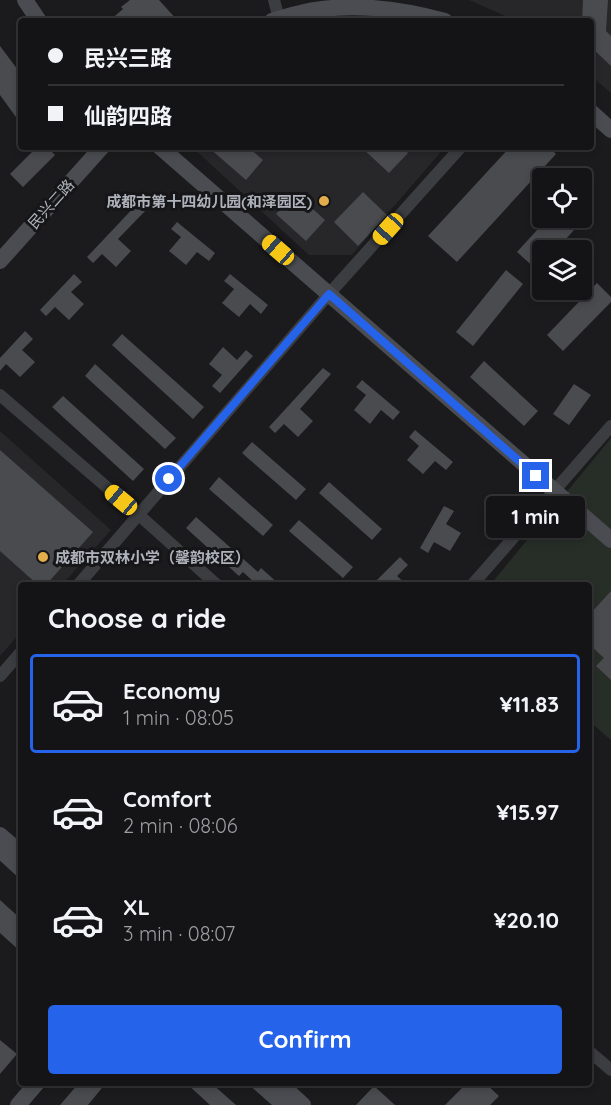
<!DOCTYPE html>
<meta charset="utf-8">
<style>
body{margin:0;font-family:Quicksand,"Noto Sans SC",sans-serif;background:#1d1d1f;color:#f1f3f6;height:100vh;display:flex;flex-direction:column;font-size:22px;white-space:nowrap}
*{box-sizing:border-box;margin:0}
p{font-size:20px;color:#9d9ea1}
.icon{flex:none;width:33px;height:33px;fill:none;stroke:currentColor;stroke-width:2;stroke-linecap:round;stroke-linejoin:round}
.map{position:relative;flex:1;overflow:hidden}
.sheet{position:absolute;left:18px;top:582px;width:574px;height:504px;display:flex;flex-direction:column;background:#141416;border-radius:6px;box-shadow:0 3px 9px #0003,0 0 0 2px #333335}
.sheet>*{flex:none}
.banner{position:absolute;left:18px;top:18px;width:576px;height:132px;border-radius:6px;box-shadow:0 3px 9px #0003,0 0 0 2px #333335;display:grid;align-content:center;height:132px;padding:0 30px;background:#141416}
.controls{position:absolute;left:532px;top:168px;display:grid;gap:12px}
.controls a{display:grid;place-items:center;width:60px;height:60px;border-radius:6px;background:#141416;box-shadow:0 3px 9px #0003,0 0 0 2px #333335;font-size:30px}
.end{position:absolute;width:27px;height:27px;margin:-14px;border:8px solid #2563eb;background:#fff;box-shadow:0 0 0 3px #fff}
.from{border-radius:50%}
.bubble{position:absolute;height:42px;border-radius:6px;background:#141416;box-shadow:0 3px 9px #0003,0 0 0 2px #333335;font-size:20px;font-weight:700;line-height:42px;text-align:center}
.car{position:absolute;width:18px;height:36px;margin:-18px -9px;border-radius:8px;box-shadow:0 0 4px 2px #0007;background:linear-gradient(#f5c518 24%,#345 0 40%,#f5c518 0 76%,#345 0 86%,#f5c518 0)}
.banner b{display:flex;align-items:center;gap:21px;height:57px;font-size:22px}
.banner b+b{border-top:2px solid #333335}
.banner i{width:15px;height:15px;background:#f1f3f6}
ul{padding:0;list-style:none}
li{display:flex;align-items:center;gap:18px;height:99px;margin:0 12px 9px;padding:0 18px;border:3px solid transparent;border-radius:6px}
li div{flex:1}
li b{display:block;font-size:22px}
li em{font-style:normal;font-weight:700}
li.current{border-color:#2563eb}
li>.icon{width:54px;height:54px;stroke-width:1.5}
h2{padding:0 30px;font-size:27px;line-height:72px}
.primary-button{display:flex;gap:12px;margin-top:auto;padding:12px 30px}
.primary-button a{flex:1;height:69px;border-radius:6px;background:#2563eb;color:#fff;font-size:24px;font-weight:700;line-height:69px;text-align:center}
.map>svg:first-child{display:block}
.built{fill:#27272a}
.green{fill:#272e28}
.building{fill:#4a4b4f}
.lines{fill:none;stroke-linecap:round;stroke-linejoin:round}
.street{stroke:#3c3d41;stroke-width:12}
.secondary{stroke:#4a4c51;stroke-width:16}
.route{stroke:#2563eb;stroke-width:8}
.poi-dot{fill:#e3ad4c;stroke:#161618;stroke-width:2}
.labels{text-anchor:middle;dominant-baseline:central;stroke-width:6;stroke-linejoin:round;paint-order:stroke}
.poi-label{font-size:15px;font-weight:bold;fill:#aeb2bb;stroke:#161618;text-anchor:end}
.street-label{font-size:15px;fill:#aeb2bb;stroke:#161618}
</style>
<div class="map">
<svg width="611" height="1105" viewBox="0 0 611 1105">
<rect width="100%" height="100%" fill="#1b1b1d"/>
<path class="built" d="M 469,0 L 611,0 L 611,93 L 591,76 L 591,21 L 516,21 Z
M 192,147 L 445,147 L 352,255 L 309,255 Z
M 0,431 L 111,530 L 62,585 L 21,585 L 21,632 L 0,656 Z"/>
<path class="green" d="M 611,438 L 611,740 L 590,722 L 590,585 L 490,585 Z"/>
<path class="building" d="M 130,0 L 159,0 L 178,21 L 109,21 L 123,9 L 121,7 Z
M 583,0 L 608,0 L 606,31 L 611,36 L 611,66 L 591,47 L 591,21 L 582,21 Z
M 0,46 L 21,74 L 21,124 L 0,95 Z
M 37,147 L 47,147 L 55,155 L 23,187 L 10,174 Z
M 208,147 L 248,147 L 263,160 L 246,180 Z
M 361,147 L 402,147 L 408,153 L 389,173 Z
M 510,147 L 549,147 L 556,154 L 457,262 L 428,236 Z
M 363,192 L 387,215 L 358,246 L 334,222 Z
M 295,193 L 325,220 L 306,241 L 276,214 Z
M 582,199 L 593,209 L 556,250 L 543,250 L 543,265 L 538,271 L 517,252 L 548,218 L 582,218 Z
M 139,202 L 147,209 L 118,239 L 131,251 L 116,267 L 102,254 L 93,263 L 87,257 Z
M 177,222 L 215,253 L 209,261 L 197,252 L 186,265 L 169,251 L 181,237 L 171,229 Z
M 506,270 L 523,284 L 473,346 L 456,332 Z
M 74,274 L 82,282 L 71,292 L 84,304 L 69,320 L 55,307 L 46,316 L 40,310 Z
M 230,274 L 268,305 L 261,314 L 250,304 L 239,317 L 222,303 L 234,289 L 224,281 Z
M 597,283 L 611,297 L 611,302 L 563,351 L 547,335 Z
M 25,331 L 33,339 L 22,350 L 35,362 L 20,377 L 6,364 L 0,371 L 0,358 Z
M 122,334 L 204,407 L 193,419 L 112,345 Z
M 223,347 L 237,360 L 246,350 L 253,356 L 220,393 L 212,386 L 222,375 L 209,364 Z
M 484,361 L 538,411 L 524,426 L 470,377 Z
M 95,364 L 176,438 L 165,449 L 85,376 Z
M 323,368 L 331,374 L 300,409 L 313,421 L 298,437 L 284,424 L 275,433 L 269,427 Z
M 362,380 L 400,412 L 393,420 L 381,410 L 370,424 L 354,410 L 366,395 L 356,387 Z
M 574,384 L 591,395 L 569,425 L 553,414 Z
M 63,396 L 144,469 L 133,481 L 52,407 Z
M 415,430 L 453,462 L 446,470 L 435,461 L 423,474 L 407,460 L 419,446 L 409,437 Z
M 252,442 L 306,489 L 296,500 L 242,453 Z
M 0,450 L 93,532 L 46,585 L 38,585 L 0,551 Z
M 219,477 L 273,525 L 263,536 L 209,489 Z
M 329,482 L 382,529 L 372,540 L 319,493 Z
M 444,506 L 454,511 L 446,524 L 461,533 L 450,551 L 434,542 L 428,553 L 420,548 Z
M 196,517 L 258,572 L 261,568 L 280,585 L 257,585 L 243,572 L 239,576 L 186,528 Z
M 299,520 L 353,567 L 343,578 L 289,531 Z
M 400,557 L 408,565 L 397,576 L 407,585 L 372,585 Z
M 611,591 L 611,680 L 596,666 L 604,658 L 590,645 L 590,614 Z
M 0,900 L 21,919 L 21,952 L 0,933 Z
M 0,1040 L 17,1054 L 0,1074 Z
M 79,1083 L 106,1083 L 88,1105 L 60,1105 Z
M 186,1083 L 211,1083 L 236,1105 L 210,1105 Z
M 467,1083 L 485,1083 L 499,1096 L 490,1105 L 445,1105 Z
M 374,1086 L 395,1105 L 356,1105 Z"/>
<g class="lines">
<path class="street" d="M 274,0 L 279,19
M 0,395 L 139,515 L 217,585
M 78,585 L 329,294 L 461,147
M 472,585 L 611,426
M 0,676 L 21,652
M 590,1052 L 611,1070"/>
<path class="secondary" d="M 25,0 L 39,21
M 272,21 C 288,16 305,11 322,9 C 363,4 405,10 445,21
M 591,112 L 611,130
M 160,147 L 611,540
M 0,261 L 102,147
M 0,835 L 21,853
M 0,850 L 21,869
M 259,1083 L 284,1105
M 279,1083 L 303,1105
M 18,1105 L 37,1083"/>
</g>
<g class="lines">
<path class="route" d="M 169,479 L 329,294 L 536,476"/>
</g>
<g class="poi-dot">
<circle cx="324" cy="201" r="6"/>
<circle cx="43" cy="557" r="6"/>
</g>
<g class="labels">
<g class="poi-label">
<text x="312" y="201">成都市第十四幼儿园(和泽园区)</text>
<text x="55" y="557" text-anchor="start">成都市双林小学（馨韵校区）</text>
</g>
<g class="street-label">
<text transform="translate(51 204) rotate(-48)">民兴二路</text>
</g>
</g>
</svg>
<div class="controls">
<a><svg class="icon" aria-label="locate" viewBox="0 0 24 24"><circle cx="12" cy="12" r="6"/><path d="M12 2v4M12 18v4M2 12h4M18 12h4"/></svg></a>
<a><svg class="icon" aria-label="layers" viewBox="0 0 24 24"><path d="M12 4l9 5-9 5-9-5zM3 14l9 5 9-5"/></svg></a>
</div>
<i class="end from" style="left:169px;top:479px"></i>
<i class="end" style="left:536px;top:476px"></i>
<div class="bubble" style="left:486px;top:496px;width:99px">1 min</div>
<i class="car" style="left:388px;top:229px;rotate:222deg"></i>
<i class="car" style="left:278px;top:250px;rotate:311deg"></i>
<i class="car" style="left:121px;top:500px;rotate:310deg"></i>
<div class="banner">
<b><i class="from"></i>民兴三路</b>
<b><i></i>仙韵四路</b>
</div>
<section class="sheet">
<h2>Choose a ride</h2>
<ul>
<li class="current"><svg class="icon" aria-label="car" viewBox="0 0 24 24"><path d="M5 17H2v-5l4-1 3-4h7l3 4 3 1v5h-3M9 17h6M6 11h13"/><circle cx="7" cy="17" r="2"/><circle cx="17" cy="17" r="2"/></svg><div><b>Economy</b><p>1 min · 08:05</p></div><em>¥11.83</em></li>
<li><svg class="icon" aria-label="car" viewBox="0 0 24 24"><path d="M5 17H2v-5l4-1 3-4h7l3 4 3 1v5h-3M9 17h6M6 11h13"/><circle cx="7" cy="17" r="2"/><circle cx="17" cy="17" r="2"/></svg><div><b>Comfort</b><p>2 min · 08:06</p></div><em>¥15.97</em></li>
<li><svg class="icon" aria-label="car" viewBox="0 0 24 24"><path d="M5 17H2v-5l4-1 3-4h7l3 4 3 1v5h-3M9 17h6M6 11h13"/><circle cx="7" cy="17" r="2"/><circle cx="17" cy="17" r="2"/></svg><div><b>XL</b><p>3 min · 08:07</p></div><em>¥20.10</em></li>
</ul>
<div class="primary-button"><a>Confirm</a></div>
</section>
</div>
